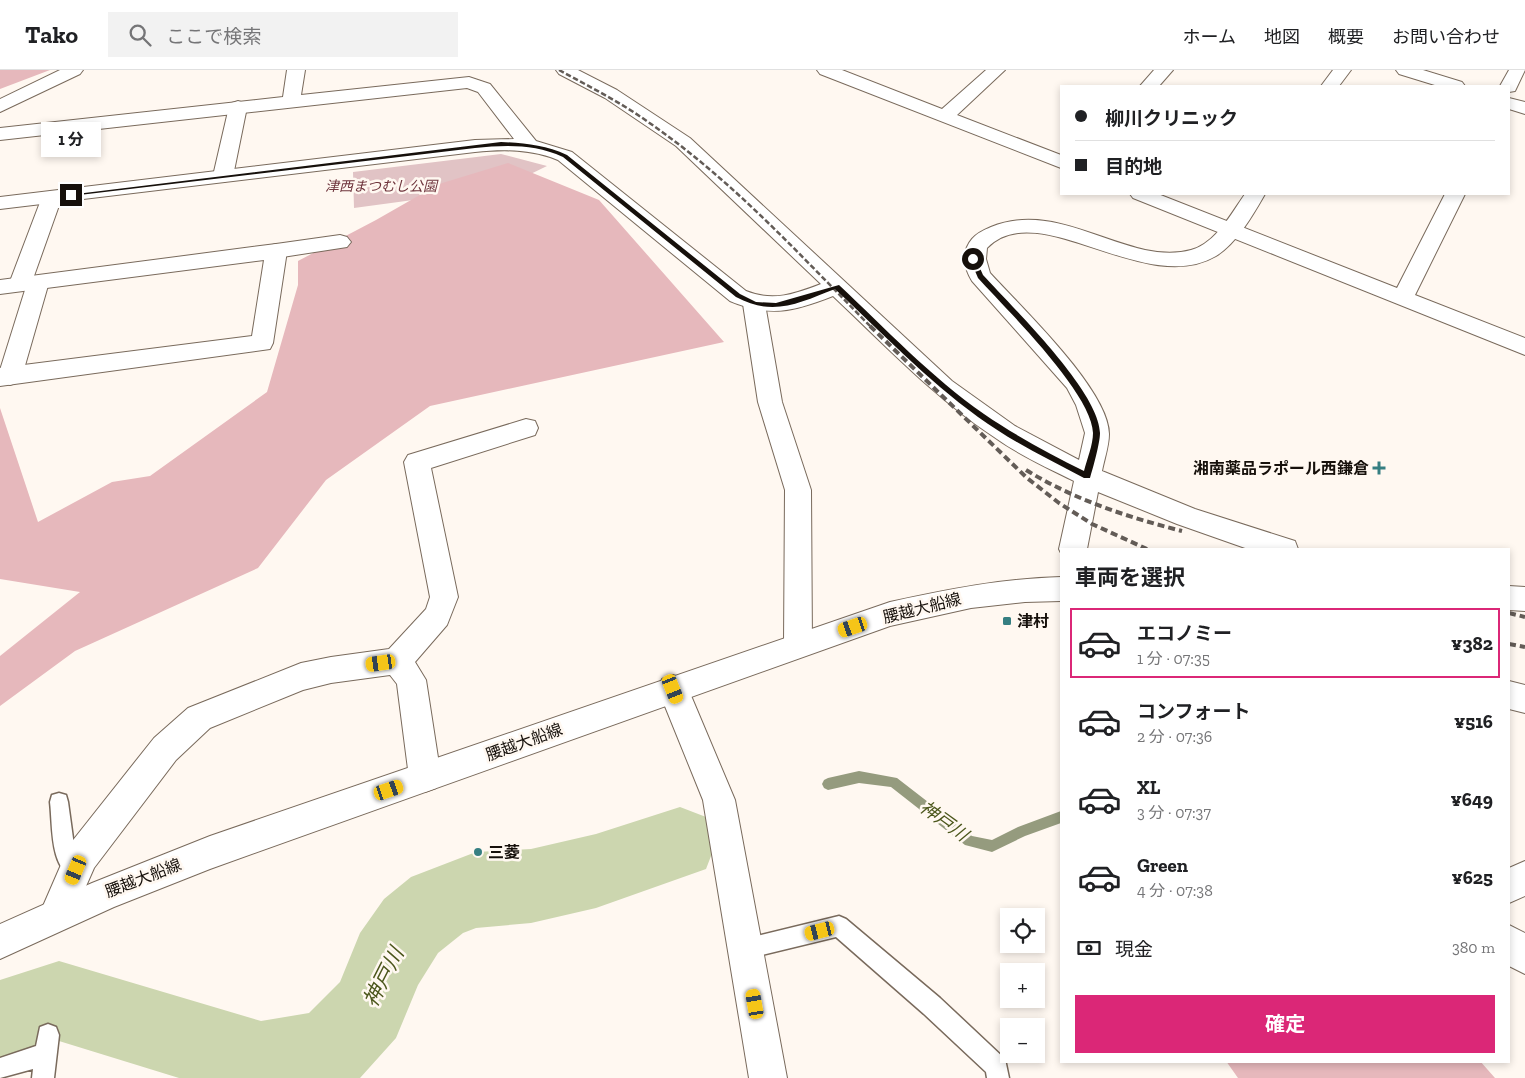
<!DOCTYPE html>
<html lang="ja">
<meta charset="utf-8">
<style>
body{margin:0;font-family:"Zilla Slab","Noto Sans JP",serif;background:#f2f2f2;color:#202124;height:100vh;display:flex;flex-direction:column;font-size:19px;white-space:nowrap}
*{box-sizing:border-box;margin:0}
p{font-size:16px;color:#757577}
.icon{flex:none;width:28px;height:28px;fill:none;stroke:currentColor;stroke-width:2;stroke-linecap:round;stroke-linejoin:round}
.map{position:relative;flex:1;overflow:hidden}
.side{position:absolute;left:1060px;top:478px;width:450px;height:515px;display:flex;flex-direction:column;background:#fff;border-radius:0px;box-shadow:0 2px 8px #0003}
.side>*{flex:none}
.hud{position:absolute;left:1060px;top:15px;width:450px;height:110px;border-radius:0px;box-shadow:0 2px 8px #0003;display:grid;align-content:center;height:110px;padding:0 15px;background:#fff}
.controls{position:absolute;left:1000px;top:838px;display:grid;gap:10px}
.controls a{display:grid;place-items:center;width:45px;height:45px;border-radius:0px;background:#fff;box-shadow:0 2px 8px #0003;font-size:25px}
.end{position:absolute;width:22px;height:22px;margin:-11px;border:6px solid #16100b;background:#fff;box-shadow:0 0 0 2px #fff}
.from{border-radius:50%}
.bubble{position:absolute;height:35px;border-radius:0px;background:#fff;box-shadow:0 2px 8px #0003;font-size:16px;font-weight:700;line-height:35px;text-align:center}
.car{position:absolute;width:15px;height:30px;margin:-15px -8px;border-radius:6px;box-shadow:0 0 4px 1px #0007;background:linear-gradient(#f5c518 24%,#345 0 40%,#f5c518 0 76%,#345 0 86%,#f5c518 0)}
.hud b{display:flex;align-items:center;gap:18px;height:48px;font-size:19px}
.hud b+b{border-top:1px solid #e0e0e0}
.hud i{width:12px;height:12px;background:#202124}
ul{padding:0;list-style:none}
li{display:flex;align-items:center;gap:15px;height:70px;margin:0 10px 8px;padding:0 5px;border:2px solid transparent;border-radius:0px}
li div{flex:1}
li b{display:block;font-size:19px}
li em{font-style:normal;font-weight:700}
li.current{border-color:#db2777}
li>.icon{width:45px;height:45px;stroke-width:1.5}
h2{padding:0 15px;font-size:22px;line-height:60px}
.pay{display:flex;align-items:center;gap:12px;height:55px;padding:0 15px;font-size:19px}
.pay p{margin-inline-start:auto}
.action{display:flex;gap:10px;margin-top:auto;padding:10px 15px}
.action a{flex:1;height:58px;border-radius:0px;background:#db2777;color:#fff;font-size:20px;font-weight:700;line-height:58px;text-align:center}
header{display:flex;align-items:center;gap:30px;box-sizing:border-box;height:70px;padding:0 25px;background:#fff;border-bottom:1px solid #e0e0e0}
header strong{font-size:24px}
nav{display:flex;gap:28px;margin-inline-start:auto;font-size:18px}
.search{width:350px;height:45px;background:#f2f2f2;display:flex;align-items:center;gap:12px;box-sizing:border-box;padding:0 18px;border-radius:0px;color:#757577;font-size:19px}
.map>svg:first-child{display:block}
.green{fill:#e1c3c5}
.forest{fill:#e6b8bc}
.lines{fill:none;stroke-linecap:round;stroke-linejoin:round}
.stream{fill:#959b7e;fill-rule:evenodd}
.river{fill:#ccd6af;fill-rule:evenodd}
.service-casing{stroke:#796a5c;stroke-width:3}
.minor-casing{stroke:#796a5c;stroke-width:2}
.tertiary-casing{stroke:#796a5c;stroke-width:2}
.secondary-casing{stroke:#796a5c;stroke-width:2}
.service{fill:#fff;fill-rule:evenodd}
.minor{fill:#fff;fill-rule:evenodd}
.tertiary{fill:#fff;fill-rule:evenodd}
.secondary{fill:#fff;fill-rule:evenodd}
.rail-far1{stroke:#635c57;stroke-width:2.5;stroke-dasharray:5.5 2.5;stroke-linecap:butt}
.rail{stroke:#635c57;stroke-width:4;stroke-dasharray:7 4;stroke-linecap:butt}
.route{fill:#16100b}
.poi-dot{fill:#367f82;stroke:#fff8f1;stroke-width:2}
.labels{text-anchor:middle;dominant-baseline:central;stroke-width:5;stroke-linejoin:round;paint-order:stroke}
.far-park-label{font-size:14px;font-style:italic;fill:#6f353d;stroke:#fff8f1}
.poi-label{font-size:16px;font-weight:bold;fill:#16100b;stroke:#fff8f1;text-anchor:start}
.street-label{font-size:16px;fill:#16100b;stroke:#fff8f1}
.water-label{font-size:18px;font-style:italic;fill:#4c571c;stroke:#fff8f1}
.near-water-label{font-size:21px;font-style:italic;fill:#4c571c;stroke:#fff8f1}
</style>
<header>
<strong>Tako</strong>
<div class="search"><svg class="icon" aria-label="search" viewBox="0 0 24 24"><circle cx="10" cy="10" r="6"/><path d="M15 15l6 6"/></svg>ここで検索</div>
<nav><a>ホーム</a><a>地図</a><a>概要</a><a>お問い合わせ</a></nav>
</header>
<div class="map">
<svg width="1525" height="1008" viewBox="0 0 1525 1008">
<rect width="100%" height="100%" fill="#fff8f1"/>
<path class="green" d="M 501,84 L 547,96 L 502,118 L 354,138 L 353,102 Z"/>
<path class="forest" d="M 0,0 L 50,0 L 0,19 Z
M 508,93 L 599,130 L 724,272 L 430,336 L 326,410 L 258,498 L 75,581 L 0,636 L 0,586 L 80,522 L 0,509 L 0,338 L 38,452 L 112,412 L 150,406 L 267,322 L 298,215 L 298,191 L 376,150 L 439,114 Z
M 1226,991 L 1480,991 L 1495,1008 L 1238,1008 Z"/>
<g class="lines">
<path class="stream" d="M 859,701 L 897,708 L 972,766 L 992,770 L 1018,757 L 1061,741 L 1061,753 L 1025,766 L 992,782 L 965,775 L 891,717 L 859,713 L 828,720 L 824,718 L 822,714 L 824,710 L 828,708 Z"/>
<path class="river" d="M 680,737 L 706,747 L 716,773 L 706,799 L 596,838 L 531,853 L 476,858 L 463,863 L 438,883 L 418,915 L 396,968 L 360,1008 L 179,1008 L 59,971 L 0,990 L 0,910 L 59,891 L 261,951 L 309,943 L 340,912 L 360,863 L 384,829 L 411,807 L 476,782 L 531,779 L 596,764 Z"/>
<defs>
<path id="service" d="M 59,723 L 66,725 L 68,732 L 75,783 L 86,800 L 83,807 L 76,810 C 49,799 53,756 50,732 L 52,725 Z
M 839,846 L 846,849 L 940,928 L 1005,989 L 1009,1008 L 987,1008 L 986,1002 L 924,944 L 836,867 L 745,889 L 738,886 L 735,879 L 738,872 L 745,869 Z
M 48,954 L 56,957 L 59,965 L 54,1008 L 32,1008 L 33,999 L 0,1008 L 0,988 L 36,976 L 40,957 Z"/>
<path id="minor" d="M 817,0 L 842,0 L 942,39 L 986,0 L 1005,0 L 957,45 L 1061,85 L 1061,98 L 820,4 Z
M 1154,0 L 1173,0 L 1159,16 L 1140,16 Z
M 1396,0 L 1423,0 L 1462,12 L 1465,16 L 1438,16 L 1399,4 Z
M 1509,0 L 1525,0 L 1515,21 L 1509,22 L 1509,16 L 1500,16 Z
M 1509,28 L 1525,32 L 1525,44 L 1509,39 Z
M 238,31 L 244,33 L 247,37 L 233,106 L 230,110 L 223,112 L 216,110 L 213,106 L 229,37 L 232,33 Z
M 52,121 L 59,123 L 62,127 L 34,206 L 46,207 L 49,212 L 22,306 L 18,312 L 10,315 L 2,312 L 0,300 L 25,220 L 12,219 L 9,214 L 42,127 L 45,123 Z
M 1130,124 L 1158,124 L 1397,218 L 1445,124 L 1465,124 L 1415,225 L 1525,268 L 1525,285 L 1133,128 Z
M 340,165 L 347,167 L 351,172 L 347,177 L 276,188 L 269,186 L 265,181 L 269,176 L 276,174 Z
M 754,226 L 762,229 L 765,234 L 782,332 L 811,420 L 812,575 L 808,584 L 798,588 L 788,584 L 784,575 L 785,420 L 758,332 L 743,234 L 746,229 Z
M 526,349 L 535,351 L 538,358 L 535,365 L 431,398 L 458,527 L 447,555 L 415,592 L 426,610 L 441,707 L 436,718 L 425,722 L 414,718 L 409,707 L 397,614 L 390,605 L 331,613 L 303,620 L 210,658 L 176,690 L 94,798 L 69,855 L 57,860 L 45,855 L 40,843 L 70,774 L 154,668 L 188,638 L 301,593 L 331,587 L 389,579 L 426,539 L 430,527 L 404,392 L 408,385 Z
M 1525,791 L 1525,826 L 1509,833 L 1509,798 Z
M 1509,855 L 1525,863 L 1525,904 L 1509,896 Z"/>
<path id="tertiary" d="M 60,0 L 83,0 L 80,4 L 0,42 L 0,29 Z
M 287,0 L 305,0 L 301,25 L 469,7 L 490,14 L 536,71 L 572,82 L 746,221 C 773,232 795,224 821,214 L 676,76 L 605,28 L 559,4 L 556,0 L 578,0 L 617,20 L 690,68 L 952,311 L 1015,356 L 1079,390 L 1085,363 L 1076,335 L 1067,318 L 972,211 C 964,198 961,182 972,169 C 977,163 984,160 991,157 C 1044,135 1095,169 1145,180 C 1159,183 1177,184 1191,180 C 1216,173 1231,144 1245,124 L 1265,124 C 1253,145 1237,173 1216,186 C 1145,228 1038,125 987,178 L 986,189 L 990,203 C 1020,236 1109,320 1109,364 C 1109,376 1104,390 1102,401 L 1195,439 L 1295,471 L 1298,479 L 1248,479 L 1177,454 L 1098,422 L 1087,479 L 1061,479 L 1061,483 L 1059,479 L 1074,411 C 1048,398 1021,386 997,369 C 936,329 886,276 833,226 C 795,241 770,248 730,231 L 558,90 C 531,79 504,79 475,82 L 0,139 L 0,127 L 475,70 L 514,69 L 478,22 L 467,18 L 0,70 L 0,58 L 283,27 Z
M 1333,0 L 1351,0 L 1339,16 L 1321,16 Z
M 276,174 L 283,176 L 287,181 L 273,273 L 270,279 L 0,316 L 0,298 L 252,266 L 264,190 L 0,224 L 0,210 Z
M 1509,516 L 1525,517 L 1525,541 L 1509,540 Z
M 673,605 L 684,609 L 735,730 L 787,1008 L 749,1008 L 703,730 L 658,619 L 662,609 Z"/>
<path id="secondary" d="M 1061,507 L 1061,531 L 1025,532 L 971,538 L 890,556 L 210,799 L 114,837 L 0,889 L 0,854 L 92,813 L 210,766 L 890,532 C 949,519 1000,509 1061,507 Z
M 1509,611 L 1525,615 L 1525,643 L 1509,639 Z"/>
</defs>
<use href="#service" class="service-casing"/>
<use href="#minor" class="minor-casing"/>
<use href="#tertiary" class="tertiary-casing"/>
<use href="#secondary" class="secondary-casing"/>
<use href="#service" class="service"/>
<use href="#minor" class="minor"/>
<use href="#tertiary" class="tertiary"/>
<use href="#secondary" class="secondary"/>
<path class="rail-far1" d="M 559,0 C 590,17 622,33 651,54 C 733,111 801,186 871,257"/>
<path class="rail" d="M 870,256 L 1027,408 L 1059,433 L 1092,454 L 1147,479
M 1026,400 C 1075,430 1127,447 1182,461
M 1509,543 L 1525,547
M 1509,574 L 1525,577"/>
</g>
<path class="route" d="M 501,72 C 525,73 545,75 567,85 L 740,224 L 756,232 L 776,233 L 839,215 C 886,259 931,307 984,344 C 1016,366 1050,384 1084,401 C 1087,389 1093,375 1093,363 C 1092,323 1006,239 978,208 L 970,189 L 975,187 L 983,205 C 1013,238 1099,321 1100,363 C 1100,373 1093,398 1090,408 L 1084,408 C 1048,389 1011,371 978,347 C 926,309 882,263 835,219 C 799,233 773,247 736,227 L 563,87 C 534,74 506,75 475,78 L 71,126 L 68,125 Z"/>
<g class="poi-dot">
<path d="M1376.5 390.5h5v5h5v5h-5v5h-5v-5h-5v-5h5z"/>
<rect x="1002" y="546" width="10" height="10" rx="2.5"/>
<circle cx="478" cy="782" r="5"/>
</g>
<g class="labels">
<g class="far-park-label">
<text x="381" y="116">津西まつむし公園</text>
</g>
<g class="poi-label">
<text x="1369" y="398" text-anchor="end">湘南薬品ラポール西鎌倉</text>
<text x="1017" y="551">津村</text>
<text x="488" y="782">三菱</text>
</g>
<g class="street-label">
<text transform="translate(922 538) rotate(-14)">腰越大船線</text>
<text transform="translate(524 672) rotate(-20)">腰越大船線</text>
<text transform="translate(143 808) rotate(-21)">腰越大船線</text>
</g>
<g class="water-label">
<text transform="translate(944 751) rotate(36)">神戸川</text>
</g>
<g class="near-water-label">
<text transform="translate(383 907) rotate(-63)">神戸川</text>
</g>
</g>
</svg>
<div class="controls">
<a><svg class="icon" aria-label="locate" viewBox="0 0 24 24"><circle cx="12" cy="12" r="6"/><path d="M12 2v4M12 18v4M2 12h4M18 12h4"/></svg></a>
<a>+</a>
<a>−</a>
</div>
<i class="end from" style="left:973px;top:189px"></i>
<i class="end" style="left:71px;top:125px"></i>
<div class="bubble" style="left:41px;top:52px;width:60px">1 分</div>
<i class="car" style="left:853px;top:557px;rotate:251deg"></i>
<i class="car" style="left:381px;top:593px;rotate:262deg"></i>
<i class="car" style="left:673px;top:619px;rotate:158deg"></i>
<i class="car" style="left:389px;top:720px;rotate:71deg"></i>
<i class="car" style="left:76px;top:800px;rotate:203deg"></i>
<i class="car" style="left:820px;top:861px;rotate:256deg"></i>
<i class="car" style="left:755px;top:934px;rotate:350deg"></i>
<div class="hud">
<b><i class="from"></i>柳川クリニック</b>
<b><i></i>目的地</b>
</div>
<section class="side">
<h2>車両を選択</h2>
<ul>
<li class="current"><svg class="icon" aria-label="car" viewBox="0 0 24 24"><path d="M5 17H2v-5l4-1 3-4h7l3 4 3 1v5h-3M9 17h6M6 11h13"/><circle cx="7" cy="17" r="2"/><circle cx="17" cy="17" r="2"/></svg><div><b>エコノミー</b><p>1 分 · 07:35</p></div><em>¥382</em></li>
<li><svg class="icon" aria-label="car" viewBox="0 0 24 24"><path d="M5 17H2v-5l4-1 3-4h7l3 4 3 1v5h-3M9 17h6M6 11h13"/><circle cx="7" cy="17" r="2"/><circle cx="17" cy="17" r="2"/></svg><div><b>コンフォート</b><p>2 分 · 07:36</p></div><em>¥516</em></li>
<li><svg class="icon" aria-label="car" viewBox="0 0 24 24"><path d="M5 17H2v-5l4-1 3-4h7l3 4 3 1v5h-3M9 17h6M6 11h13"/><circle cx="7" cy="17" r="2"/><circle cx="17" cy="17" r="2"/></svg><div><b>XL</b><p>3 分 · 07:37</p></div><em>¥649</em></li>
<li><svg class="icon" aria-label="car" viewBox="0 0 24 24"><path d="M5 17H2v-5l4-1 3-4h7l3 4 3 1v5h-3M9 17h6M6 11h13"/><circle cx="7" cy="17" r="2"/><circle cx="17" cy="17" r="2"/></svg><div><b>Green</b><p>4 分 · 07:38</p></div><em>¥625</em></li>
</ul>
<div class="pay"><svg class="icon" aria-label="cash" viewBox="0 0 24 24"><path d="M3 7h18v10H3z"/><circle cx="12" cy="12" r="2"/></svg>現金<p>380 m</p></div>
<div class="action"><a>確定</a></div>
</section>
</div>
